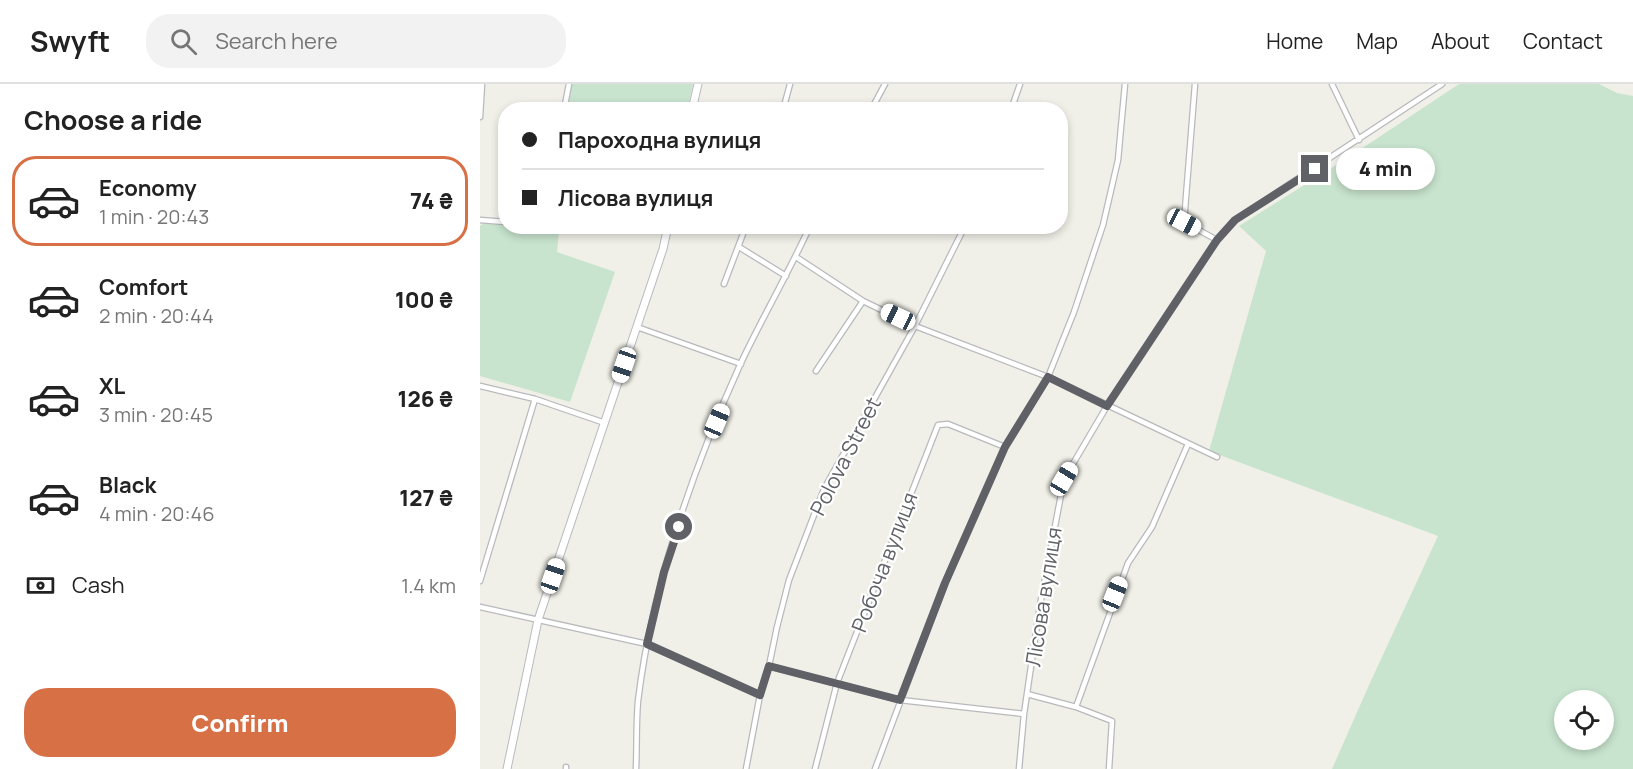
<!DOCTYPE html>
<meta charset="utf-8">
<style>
body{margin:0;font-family:Manrope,sans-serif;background:#f2f2f2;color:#222;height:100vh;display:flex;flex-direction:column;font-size:22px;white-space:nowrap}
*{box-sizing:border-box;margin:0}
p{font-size:20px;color:#767676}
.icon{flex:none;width:33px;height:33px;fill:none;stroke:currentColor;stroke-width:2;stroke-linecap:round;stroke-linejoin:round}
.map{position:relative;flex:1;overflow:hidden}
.side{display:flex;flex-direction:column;background:#fff;width:480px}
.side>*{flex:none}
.banner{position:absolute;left:18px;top:18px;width:570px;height:132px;border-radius:24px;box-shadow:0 3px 9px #0003;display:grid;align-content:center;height:132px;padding:0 24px;background:#fff}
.tools{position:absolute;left:1074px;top:606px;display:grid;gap:12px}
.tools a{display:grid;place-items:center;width:60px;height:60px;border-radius:50%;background:#fff;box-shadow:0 3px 9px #0003;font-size:30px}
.end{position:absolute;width:27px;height:27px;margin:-14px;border:8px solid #5f6167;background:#fff;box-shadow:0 0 0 3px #fff}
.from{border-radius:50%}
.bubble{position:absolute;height:42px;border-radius:21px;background:#fff;box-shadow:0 3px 9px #0003;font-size:20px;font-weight:800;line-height:42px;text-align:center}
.car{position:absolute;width:18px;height:36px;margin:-18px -9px;border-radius:8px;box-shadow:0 0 4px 2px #0007;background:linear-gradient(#fff 24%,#345 0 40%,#fff 0 76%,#345 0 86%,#fff 0)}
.banner b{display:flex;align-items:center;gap:21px;height:57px;font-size:22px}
.banner b+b{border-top:2px solid #e0e0e0}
.banner i{width:15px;height:15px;background:#222}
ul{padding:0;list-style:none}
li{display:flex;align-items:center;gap:18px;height:90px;margin:0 12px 9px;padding:0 12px;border:3px solid transparent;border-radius:24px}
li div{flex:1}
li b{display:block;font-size:22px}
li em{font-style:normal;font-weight:800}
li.current{border-color:#d87046}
li>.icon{width:54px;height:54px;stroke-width:1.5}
h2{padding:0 24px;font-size:27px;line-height:72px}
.pay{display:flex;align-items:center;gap:15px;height:66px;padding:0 24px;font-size:22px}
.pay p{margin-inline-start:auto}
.cta{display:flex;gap:12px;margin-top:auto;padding:12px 24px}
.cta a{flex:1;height:69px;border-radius:24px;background:#d87046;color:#fff;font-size:24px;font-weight:800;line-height:69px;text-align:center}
header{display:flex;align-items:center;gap:36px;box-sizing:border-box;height:84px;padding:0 30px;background:#fff;border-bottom:2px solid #e0e0e0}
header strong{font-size:28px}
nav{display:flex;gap:33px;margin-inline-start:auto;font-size:21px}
.search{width:420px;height:54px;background:#f2f2f2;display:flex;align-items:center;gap:15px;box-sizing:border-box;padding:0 21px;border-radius:24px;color:#767676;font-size:22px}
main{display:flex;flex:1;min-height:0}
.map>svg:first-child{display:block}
.green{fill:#c8e4ce;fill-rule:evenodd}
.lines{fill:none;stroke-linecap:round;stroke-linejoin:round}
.street-casing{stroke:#b8b9bd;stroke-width:7}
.secondary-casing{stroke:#b9bac0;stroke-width:9}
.street{stroke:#fff;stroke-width:4.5}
.secondary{stroke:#fff;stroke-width:7}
.route{stroke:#5f6167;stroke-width:8}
.labels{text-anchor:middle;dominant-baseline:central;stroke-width:4.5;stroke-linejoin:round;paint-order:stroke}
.street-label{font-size:21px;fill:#5f6167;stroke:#fff}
</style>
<header>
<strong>Swyft</strong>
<div class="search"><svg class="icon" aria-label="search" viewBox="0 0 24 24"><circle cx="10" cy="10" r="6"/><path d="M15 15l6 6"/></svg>Search here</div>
<nav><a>Home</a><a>Map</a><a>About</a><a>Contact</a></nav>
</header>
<main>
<section class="side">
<h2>Choose a ride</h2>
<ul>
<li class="current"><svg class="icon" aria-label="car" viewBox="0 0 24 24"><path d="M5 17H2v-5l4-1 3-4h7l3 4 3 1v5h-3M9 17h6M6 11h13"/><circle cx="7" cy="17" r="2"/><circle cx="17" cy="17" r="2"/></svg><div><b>Economy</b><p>1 min · 20:43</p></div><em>74 ₴</em></li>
<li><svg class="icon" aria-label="car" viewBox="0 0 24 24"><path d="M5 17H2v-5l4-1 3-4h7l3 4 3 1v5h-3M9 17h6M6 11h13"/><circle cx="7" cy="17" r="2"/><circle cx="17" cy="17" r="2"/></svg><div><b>Comfort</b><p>2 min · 20:44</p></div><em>100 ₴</em></li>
<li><svg class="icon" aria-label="car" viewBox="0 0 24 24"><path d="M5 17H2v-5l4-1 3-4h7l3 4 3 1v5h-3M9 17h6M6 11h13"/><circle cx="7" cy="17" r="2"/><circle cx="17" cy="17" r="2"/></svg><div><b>XL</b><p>3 min · 20:45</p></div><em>126 ₴</em></li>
<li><svg class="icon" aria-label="car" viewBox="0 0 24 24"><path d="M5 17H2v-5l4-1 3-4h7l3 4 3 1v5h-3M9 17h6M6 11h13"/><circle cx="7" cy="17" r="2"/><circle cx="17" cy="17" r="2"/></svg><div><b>Black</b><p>4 min · 20:46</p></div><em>127 ₴</em></li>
</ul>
<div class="pay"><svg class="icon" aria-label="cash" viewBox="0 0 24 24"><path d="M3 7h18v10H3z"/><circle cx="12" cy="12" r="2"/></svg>Cash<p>1.4 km</p></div>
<div class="cta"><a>Confirm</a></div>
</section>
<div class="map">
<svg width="1153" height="685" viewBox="0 0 1153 685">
<rect width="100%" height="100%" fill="#f0f0e8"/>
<path class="green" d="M 92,0 L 213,0 L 207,26 L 129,25 L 89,18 Z
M 979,0 L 1119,0 L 1137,9 L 1153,12 L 1153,685 L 852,685 L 889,601 L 958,452 L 729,367 L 786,167 L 759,142 L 872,71 ZM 1084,616 L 1124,616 L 1124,656 L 1084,656 Z
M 5,138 L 25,141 L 26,142 L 79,147 L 77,168 L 135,188 L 90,318 L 0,292 L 0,142 Z"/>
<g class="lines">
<defs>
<path id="street" d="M 715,0 L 704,138 L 737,156
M 852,0 L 879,56
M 84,26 L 89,0
M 303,26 L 310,0
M 391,26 L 405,0
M 531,26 L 540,0
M 0,33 L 2,0
M 0,136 L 26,138
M 259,163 L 306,192
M 316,173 L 383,217 L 435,242 L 568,293 L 737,373
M 244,200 L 266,142
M 157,243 L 261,280
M 336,287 L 383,217
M 0,302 L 55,315 L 125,339
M 0,497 L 55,315
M 0,523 L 167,560 L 280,611
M 289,582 L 420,616 L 544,630
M 547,610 L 596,623 L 632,637 L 629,685
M 596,623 L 648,479 L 672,443 L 708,360
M 86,685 L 86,683
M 156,685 C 157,662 156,639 158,617 C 172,501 212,387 260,281 C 282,234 308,190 330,142
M 266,685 L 280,611 L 289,582 L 297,543 L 309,496 L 344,405 L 435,242 L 485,142
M 335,685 L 357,599 L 458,341 L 468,340 L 525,363
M 395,685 L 465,499 L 525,363 L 568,293 L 594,228 L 623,141 L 638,76 L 645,0
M 539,685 L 544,630 L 560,521 L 584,395 L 627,322 L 737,156 L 755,136 L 962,0"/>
<path id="secondary" d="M 212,26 L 218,0
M 27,685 L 58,536 L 183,165 L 188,142"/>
</defs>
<use href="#street" class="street-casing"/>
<use href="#secondary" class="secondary-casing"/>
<use href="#street" class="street"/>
<use href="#secondary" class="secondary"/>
</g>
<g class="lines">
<path class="route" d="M 199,443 L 184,488 L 167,560 L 280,611 L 289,582 L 420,616 L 465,499 L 525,363 L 568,293 L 627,322 L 737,156 L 755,136 L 835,85"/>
</g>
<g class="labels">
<g class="street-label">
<text transform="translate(365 372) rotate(-63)">Polova Street</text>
<text transform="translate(404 478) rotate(-69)">Робоча вулиця</text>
<text transform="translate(563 513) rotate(-81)">Лісова вулиця</text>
</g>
</g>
</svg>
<div class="tools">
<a><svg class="icon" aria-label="locate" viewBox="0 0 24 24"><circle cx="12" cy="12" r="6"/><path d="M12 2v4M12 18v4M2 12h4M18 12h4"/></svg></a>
</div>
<i class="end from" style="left:199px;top:443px"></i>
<i class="end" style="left:835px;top:85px"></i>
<div class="bubble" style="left:856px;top:64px;width:99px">4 min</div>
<i class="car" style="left:704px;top:138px;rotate:118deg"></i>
<i class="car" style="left:418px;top:233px;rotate:295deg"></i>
<i class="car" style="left:144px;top:281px;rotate:199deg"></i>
<i class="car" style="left:237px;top:337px;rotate:23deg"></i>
<i class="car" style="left:584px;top:395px;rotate:31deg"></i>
<i class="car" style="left:73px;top:492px;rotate:19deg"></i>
<i class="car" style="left:635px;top:510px;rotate:22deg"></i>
<div class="banner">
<b><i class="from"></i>Пароходна вулиця</b>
<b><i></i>Лісова вулиця</b>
</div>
</div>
</main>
